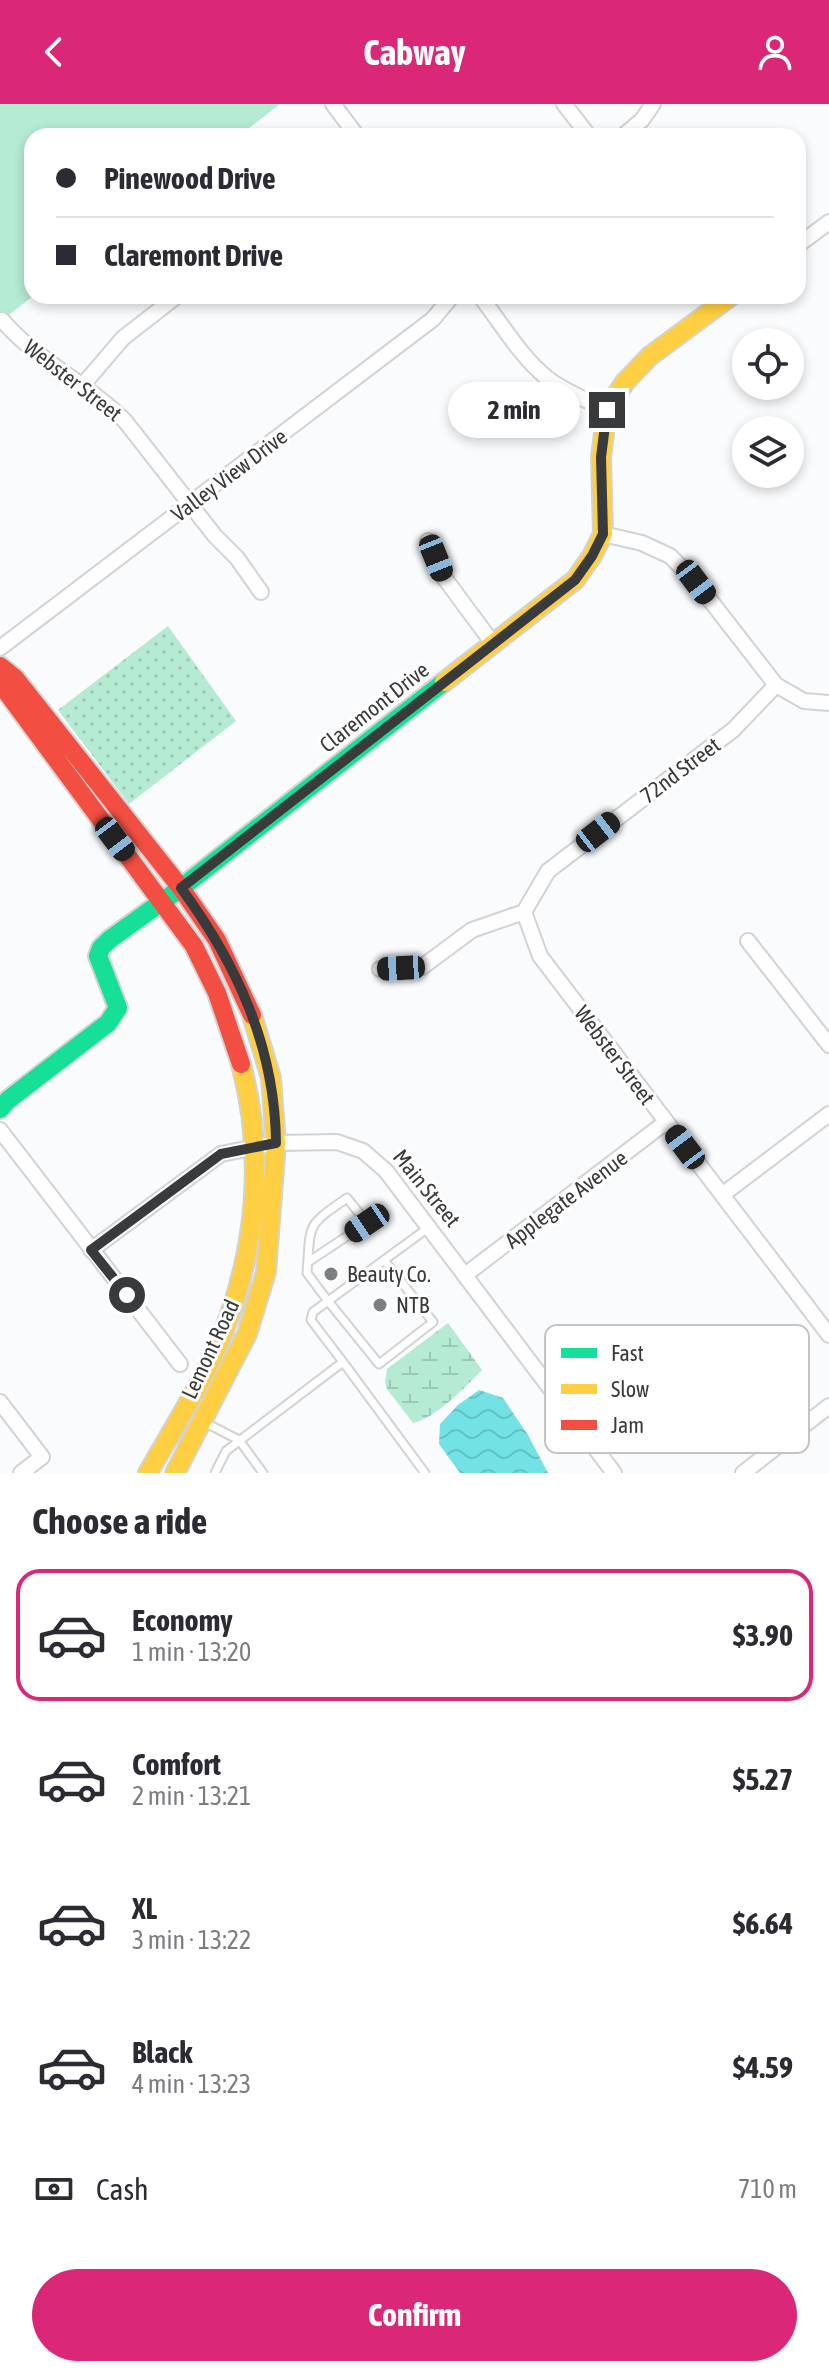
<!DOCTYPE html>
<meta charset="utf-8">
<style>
body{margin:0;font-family:"Asap Condensed",sans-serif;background:#f7f7f7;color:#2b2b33;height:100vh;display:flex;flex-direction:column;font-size:30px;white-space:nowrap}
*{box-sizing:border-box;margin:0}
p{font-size:26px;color:#7c7c81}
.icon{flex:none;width:44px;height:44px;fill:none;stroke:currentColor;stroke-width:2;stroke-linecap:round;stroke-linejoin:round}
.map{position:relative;height:1369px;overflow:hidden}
.sheet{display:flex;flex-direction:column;background:#fff;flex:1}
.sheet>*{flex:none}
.hud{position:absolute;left:24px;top:24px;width:782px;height:176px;border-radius:24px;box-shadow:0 4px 12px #0003;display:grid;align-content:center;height:176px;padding:0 32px;background:#fff}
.controls{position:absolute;left:732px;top:224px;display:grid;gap:16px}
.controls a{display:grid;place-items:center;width:72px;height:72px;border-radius:50%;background:#fff;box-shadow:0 4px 12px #0003;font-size:40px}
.end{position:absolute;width:36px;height:36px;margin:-18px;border:10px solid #393a3b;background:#fff;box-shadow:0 0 0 4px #fff}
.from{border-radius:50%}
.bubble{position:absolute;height:56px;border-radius:28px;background:#fff;box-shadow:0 4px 12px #0003;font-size:26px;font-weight:700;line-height:56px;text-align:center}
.car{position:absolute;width:24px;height:48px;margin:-24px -12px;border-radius:10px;box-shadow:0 0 6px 2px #0007;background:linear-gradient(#222 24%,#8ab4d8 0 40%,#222 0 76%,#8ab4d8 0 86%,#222 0)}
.hud b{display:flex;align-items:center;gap:28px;height:76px;font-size:30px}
.hud b+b{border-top:2px solid #e1e1e2}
.hud i{width:20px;height:20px;background:#2b2b33}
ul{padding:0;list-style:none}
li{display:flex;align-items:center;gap:24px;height:132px;margin:0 16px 12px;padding:0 16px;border:4px solid transparent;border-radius:24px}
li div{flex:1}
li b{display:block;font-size:30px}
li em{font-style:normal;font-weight:700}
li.on{border-color:#db2777}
li>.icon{width:72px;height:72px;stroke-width:1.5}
h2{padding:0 32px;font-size:36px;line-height:96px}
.pay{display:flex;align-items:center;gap:20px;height:88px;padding:0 32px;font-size:30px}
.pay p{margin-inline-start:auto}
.action{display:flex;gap:16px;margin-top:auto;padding:16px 32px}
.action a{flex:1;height:92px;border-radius:48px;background:#db2777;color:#fff;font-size:32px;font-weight:700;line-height:92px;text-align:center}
header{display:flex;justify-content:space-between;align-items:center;height:104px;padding:0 32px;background:#db2777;color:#fff;font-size:36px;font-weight:700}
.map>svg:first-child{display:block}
.grass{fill:url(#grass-dots)}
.wetland{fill:url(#wetland-marsh)}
.park{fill:#b5ead3}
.water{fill:url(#water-waves)}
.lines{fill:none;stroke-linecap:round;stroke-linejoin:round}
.lane-casing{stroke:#d2d3d4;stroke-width:11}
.street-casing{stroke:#d2d3d4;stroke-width:18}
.fast-casing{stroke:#d2d3d4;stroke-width:22}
.slow-casing{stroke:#d2d3d4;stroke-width:22}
.jam-casing{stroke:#d2d3d4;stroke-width:22}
.lane{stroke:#fefeff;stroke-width:7}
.street{stroke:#fefeff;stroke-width:14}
.fast{stroke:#16e098;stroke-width:18}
.slow{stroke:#ffcf43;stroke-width:18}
.jam{stroke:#f24e42;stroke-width:18}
.route{stroke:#393a3b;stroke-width:10}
.poi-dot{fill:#7d7e7f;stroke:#fff;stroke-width:3}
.labels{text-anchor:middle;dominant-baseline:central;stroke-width:6;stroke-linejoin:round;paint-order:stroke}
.street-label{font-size:22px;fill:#393a3b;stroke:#fff}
.poi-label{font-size:22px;fill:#393a3b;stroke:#fff;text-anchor:start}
.key{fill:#fff;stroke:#c4c4c4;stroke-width:2}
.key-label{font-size:22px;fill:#393a3b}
</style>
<header><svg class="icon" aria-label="back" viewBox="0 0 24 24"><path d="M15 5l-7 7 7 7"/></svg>Cabway<svg class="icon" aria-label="person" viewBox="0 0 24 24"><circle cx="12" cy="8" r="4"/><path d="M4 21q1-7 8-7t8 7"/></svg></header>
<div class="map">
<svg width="829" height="1369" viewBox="0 0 829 1369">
<defs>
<pattern id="grass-dots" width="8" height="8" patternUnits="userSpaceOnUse" patternTransform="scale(2)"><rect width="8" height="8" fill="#b5ead3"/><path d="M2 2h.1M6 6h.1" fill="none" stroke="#9cc9b6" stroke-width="1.8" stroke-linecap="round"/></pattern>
<pattern id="wetland-marsh" width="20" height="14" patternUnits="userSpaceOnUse" patternTransform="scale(2)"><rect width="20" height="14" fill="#b5ead3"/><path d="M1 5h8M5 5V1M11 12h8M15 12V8" fill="none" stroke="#9cc9b6"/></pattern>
<pattern id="water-waves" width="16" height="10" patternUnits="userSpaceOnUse" patternTransform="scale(2)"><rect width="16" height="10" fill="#72e2e4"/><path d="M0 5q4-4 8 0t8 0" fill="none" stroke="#63c3c4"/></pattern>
</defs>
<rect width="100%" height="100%" fill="#fafbfd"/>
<path class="grass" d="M 168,522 L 236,617 L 129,700 L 58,606 Z"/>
<path class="wetland" d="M 448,1219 L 482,1266 C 467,1282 433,1316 413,1319 L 387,1285 L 385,1278 L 387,1265 Z"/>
<path class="park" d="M 0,0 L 280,0 L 239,32 L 32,32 L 33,192 L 0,218 Z"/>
<path class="water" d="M 479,1286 L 503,1294 L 528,1331 L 548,1369 L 460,1369 L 439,1340 L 440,1320 L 458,1301 Z"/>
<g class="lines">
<defs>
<path id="lane" d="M 308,1158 L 367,1119 L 347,1094 C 305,1123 311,1119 307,1169 L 328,1197 L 428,1124
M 343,1258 L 311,1216 L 313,1208 L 328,1197 L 379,1260 L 433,1218 L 384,1156
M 202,1317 L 239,1336 L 263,1369
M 215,1369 L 226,1347 L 343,1258 L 425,1369"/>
<path id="street" d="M 333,0 L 357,32
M 564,0 L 589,32
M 623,32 L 642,16 L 653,0
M 798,141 L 829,118
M 480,192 C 501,219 520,252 547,274 C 565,288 587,296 607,306
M 2,216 C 37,257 87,279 125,317 L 215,432 L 237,454 L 261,488
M 82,282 L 123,234 L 177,192
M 603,430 L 642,439 L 670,452 L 696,478 L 776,581 L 804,597 L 829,599
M 428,437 L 443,472 L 494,541
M 0,544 L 433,215 L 452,192
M 776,581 L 733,626 L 548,767 L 524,808 L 540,852 L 829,1231
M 748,837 L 829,941
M 380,865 L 422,863 L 472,826 L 524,808
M 0,1026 L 180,1260
M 722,1091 L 829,1010
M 91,1146 L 221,1050 L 276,1039 L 337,1038 L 363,1047 L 386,1067 L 614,1369
M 465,1171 L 666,1018
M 0,1298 L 42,1353 L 21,1369
M 743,1369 L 829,1302"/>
<path id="fast" d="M 0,1005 L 8,996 L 108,919 L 118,904 L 98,852 L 101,844 L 109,836 L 181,784 L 444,578"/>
<path id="slow" d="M 444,578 L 575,476 L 592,452 L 603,430 L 601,353 L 607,306 L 625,278 L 650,252 L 731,192
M 148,1369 C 174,1323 203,1278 223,1229 C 257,1143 265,1050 241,960
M 175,1369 L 247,1230 L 266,1168 L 276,1039 L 271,974 L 252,911"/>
<path id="jam" d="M 0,562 L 15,574 L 181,784 L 217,836 L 252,911
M 0,579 L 194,842 L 217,889 L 241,960"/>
</defs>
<use href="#lane" class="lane-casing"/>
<use href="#street" class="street-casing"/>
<use href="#fast" class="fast-casing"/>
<use href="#slow" class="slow-casing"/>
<use href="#jam" class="jam-casing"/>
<use href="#lane" class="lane"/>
<use href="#street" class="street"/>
<use href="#fast" class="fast"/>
<use href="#slow" class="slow"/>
<use href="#jam" class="jam"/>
</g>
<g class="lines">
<path class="route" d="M 127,1191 L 91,1146 L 221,1050 L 276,1039 C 275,943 237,860 181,784 L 575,476 L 592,452 L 603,430 L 601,353 L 607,306"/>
</g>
<g class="poi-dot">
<circle cx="331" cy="1170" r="8"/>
<circle cx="380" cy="1201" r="8"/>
</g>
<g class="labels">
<g class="street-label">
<text transform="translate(73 276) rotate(38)">Webster Street</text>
<text transform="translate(229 371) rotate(-37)">Valley View Drive</text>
<text transform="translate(374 603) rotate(-38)">Claremont Drive</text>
<text transform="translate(680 666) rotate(-37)">72nd Street</text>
<text transform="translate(615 951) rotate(53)">Webster Street</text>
<text transform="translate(427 1084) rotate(51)">Main Street</text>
<text transform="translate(566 1095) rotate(-37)">Applegate Avenue</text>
<text transform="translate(210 1245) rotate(-65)">Lemont Road</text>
</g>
<g class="poi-label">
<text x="347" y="1170">Beauty Co.</text>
<text x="396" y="1201">NTB</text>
</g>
</g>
<rect x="545" y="1221" width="264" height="128" rx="12" class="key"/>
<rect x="561" y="1244" width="36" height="10" fill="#16e098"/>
<rect x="561" y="1280" width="36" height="10" fill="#ffcf43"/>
<rect x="561" y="1316" width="36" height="10" fill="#f24e42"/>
<g class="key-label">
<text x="611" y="1257">Fast</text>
<text x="611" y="1293">Slow</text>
<text x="611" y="1329">Jam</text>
</g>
</svg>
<div class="controls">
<a><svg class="icon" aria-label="locate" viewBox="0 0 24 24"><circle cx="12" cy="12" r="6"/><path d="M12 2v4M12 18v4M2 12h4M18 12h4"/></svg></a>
<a><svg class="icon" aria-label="layers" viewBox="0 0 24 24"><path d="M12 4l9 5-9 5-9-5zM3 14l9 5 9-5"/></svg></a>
</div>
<i class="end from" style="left:127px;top:1191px"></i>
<i class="end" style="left:607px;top:306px"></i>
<div class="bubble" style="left:448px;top:278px;width:132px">2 min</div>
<i class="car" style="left:436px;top:454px;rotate:158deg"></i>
<i class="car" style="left:696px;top:478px;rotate:143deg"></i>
<i class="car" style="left:598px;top:728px;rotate:52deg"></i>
<i class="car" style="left:115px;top:735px;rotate:143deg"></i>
<i class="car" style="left:401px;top:864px;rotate:267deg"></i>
<i class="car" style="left:685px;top:1043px;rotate:323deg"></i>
<i class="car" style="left:367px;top:1119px;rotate:236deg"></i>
<div class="hud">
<b><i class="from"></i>Pinewood Drive</b>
<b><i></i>Claremont Drive</b>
</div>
</div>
<section class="sheet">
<h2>Choose a ride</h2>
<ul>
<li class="on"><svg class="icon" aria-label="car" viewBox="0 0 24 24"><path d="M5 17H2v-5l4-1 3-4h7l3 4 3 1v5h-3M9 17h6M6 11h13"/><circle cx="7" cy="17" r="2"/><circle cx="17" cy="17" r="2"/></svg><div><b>Economy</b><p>1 min · 13:20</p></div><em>$3.90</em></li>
<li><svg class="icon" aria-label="car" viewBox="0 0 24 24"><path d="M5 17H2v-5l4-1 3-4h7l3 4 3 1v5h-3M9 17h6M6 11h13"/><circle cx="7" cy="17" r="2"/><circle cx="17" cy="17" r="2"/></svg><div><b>Comfort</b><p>2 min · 13:21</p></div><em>$5.27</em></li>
<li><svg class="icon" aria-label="car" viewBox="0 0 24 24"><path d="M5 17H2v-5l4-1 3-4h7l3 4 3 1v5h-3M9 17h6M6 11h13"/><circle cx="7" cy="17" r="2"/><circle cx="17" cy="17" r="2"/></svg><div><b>XL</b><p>3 min · 13:22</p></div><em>$6.64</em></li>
<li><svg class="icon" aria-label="car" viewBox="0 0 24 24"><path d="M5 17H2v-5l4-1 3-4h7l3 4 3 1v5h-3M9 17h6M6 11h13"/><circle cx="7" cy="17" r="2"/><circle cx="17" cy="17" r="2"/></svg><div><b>Black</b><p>4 min · 13:23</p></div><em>$4.59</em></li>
</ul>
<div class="pay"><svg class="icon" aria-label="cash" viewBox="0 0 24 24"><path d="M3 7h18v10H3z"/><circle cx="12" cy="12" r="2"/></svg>Cash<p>710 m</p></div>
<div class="action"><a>Confirm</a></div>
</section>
